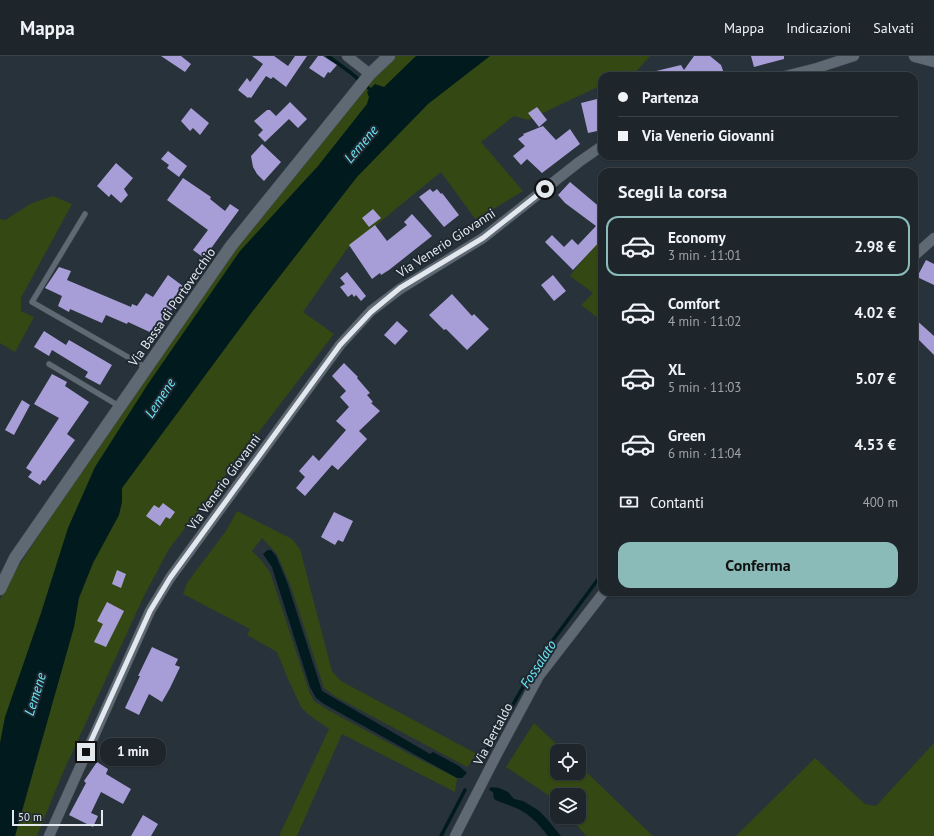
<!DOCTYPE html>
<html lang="it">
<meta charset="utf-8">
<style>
body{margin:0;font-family:"PT Sans",sans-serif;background:#262e34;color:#f1f3f6;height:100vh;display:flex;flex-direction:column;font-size:15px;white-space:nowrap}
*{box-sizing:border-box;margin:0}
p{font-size:13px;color:#a1a5a9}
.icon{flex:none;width:22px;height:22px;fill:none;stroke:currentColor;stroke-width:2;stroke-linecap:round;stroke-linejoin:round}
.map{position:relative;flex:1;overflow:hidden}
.panel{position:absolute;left:598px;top:112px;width:320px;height:428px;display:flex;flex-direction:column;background:#1e262c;border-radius:12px;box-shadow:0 1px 3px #0004,0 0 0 1px #3c4348}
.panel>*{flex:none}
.hud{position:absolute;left:598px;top:16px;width:320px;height:88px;border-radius:12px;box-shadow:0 1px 3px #0004,0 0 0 1px #3c4348;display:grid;align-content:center;height:88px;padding:0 20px;background:#1e262c}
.controls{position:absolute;left:550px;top:688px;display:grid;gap:8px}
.controls a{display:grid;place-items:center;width:36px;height:36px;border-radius:8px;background:#1e262c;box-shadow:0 1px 3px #0004,0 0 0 1px #3c4348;font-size:20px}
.scale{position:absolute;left:12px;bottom:10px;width:91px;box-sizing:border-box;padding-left:4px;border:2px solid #e2e8ee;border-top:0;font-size:11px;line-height:14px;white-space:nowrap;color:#e2e8ee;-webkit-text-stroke:3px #1f2831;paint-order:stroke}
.end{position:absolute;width:18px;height:18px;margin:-9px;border:5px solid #e2e8ee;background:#111;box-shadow:0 0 0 2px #111}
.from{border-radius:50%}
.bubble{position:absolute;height:28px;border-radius:12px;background:#1e262c;box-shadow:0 1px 3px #0004,0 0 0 1px #3c4348;font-size:13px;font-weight:700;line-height:28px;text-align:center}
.hud b{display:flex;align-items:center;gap:14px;height:38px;font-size:15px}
.hud b+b{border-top:1px solid #3c4348}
.hud i{width:10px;height:10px;background:#f1f3f6}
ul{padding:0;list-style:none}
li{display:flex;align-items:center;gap:12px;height:60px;margin:0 8px 6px;padding:0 12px;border:2px solid transparent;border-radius:12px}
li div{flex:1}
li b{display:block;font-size:15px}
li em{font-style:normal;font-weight:700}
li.on{border-color:#8bbbb9}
li>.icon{width:36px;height:36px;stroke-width:1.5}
h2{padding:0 20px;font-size:18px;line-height:48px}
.pay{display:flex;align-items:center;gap:10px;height:44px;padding:0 20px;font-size:15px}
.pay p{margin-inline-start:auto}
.primary-button{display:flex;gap:8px;margin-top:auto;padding:8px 20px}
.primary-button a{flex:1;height:46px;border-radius:12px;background:#8bbbb9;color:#111;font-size:16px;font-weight:700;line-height:46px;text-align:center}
header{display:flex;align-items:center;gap:24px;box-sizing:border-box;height:56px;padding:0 20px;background:#1e262c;border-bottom:1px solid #3c4348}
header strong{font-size:19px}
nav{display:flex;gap:22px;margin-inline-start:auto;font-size:14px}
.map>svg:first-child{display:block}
.green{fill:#334813}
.water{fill:#011a1d}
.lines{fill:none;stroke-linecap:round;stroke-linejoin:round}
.stream{stroke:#011a1d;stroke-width:3.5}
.building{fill:#a89ed7}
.lane-casing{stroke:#474f57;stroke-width:6}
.street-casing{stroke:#474f57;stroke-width:11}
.secondary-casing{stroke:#474f57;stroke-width:13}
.lane{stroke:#5f6974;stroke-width:5}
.street{stroke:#5f6974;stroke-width:10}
.secondary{stroke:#5f6974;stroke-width:12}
.route{stroke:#e2e8ee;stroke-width:5}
.labels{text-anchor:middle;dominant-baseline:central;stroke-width:4;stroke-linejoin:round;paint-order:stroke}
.street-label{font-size:13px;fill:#e2e8ee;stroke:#1f2831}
.water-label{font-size:14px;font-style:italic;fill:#6be8f6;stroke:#1f2831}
</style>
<header>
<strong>Mappa</strong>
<nav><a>Mappa</a><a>Indicazioni</a><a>Salvati</a></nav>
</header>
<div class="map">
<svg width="934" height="780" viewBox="0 0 934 780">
<rect width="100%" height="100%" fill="#28323b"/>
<path class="green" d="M 396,0 L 650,0 L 633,19 L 629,20 L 602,20 L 602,29 L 528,64 L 514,60 L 481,86 L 523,135 L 476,164 L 441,116 L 347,193 L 303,256 L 334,278 L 169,493 L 144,540 L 61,721 L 37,780 L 0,780 L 0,544 L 5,531 L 54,456 L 246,175 L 371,25 Z
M 53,140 L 72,148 L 21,242 L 21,255 L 34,261 L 15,296 L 0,287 L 0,163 L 5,164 L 32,147 Z
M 602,180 L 602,265 L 581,249 L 593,237 L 570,220 Z
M 237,455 L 292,483 L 300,493 L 332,615 L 341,625 L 477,698 L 467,711 L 336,641 L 324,632 L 291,531 L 277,498 L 262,482 L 252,495 L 261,504 L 270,516 L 309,635 L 314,645 L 328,654 L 413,700 L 457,722 L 455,736 L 342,678 L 297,780 L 279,780 L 329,673 L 309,659 L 301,651 L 288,623 L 277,596 L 247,579 L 250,573 L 183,538 L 187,527 L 226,475 Z
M 534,667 L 564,695 L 557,695 L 557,717 L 579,717 L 579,709 L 653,780 L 586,780 L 570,761 L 579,761 L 579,739 L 557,739 L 557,745 L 506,711 Z
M 934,687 L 934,780 L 736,780 L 815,702 L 865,748 L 876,750 Z"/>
<path class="water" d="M 416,0 L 490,0 L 428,48 L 357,121 L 252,256 L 122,432 L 122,446 L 119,459 L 93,507 L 79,542 L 74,571 L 15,780 L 0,780 L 0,687 L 5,661 L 41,557 L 68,472 L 95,411 L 148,328 L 240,195 L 318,110 L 367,48 L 369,41 L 367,36 L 375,28 L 384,31 Z
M 268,494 L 271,494 L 276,500 L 287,526 L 322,635 L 430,698 L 433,696 L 459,710 L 467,717 L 462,722 L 457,722 L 324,648 L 316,642 L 310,631 L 272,511 L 263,498 Z
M 491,731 L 499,732 L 508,736 L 514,743 L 523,745 L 538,754 L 546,762 L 561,780 L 548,780 C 538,767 527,755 511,750 C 504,747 501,747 494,743 L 493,736 L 489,734 Z"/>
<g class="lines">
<path class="stream" d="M 328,0 L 351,17 L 373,36
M 482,703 L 539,603 L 602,518
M 441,780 L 465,734"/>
</g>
<path class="building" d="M 161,0 L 181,0 L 191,8 L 185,16 Z
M 252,0 L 274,0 L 288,10 L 295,0 L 307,0 L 286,31 L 273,21 L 271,23 L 266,20 L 251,42 L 249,41 L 248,42 L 238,34 L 247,22 L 250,26 L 263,8 Z
M 318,0 L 323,0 L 337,9 L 330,17 L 328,16 L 324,22 L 309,12 Z
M 694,0 L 710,0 L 721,9 L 725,20 L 653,20 L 652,16 L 681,9 L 684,14 Z
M 751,0 L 784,0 L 784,3 L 754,11 Z
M 597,43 L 602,65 L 602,74 L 588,77 L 581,47 Z
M 290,46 L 307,63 L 298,72 L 289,63 L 265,86 L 258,79 L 263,74 L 254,65 L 267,54 L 270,54 L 276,60 Z
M 537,51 L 547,64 L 539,71 L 528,57 Z
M 191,52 L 209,67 L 200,79 L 193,72 L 190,75 L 181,65 Z
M 543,70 L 556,84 L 570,73 L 580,88 L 542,117 L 527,103 L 521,109 L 513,100 L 525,90 L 518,83 L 524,79 L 523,78 Z
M 262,88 L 281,106 L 264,125 L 257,118 L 253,111 L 251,100 Z
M 168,95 L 187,110 L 179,121 L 167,112 L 169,109 L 161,103 Z
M 116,107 L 133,122 L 124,133 L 128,139 L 121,147 L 111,138 L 109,141 L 97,130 Z
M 183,122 L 211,141 L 210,143 L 225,155 L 230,148 L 239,154 L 204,202 L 193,194 L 208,174 L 167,144 Z
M 570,126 L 602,153 L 602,183 L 573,214 L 545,186 L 552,179 L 564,191 L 572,183 L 578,189 L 596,170 L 565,147 L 558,139 Z
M 430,133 L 433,136 L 437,133 L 441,138 L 442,137 L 459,159 L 444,171 L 419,141 Z
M 373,153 L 381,162 L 369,171 L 362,162 Z
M 412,158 L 432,180 L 389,214 L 381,219 L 380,217 L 372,223 L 349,189 L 375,169 L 387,185 L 407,169 L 404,166 Z
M 926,204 L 934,208 L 934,229 L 917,221 Z
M 59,211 L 71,215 L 67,224 L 131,251 L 132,248 L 137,250 L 146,237 L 153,241 L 168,219 L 187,233 L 154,278 L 128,266 L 127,268 L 106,259 L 102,267 L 70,253 L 69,256 L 58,250 L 62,240 L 45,232 Z
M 347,216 L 366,240 L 361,245 L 356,239 L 354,241 L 352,238 L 348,241 L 340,231 L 345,228 L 340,222 Z
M 553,219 L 566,235 L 554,245 L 541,229 Z
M 452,238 L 472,260 L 474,258 L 489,273 L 467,294 L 446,273 L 444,274 L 429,259 Z
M 914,262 L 934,280 L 934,299 L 914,279 Z
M 397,265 L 408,275 L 395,289 L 384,279 Z
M 44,275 L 66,289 L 69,284 L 112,309 L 100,329 L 85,321 L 88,316 L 52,294 L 49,300 L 34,291 Z
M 344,307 L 358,321 L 357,322 L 370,337 L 367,339 L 373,346 L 371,347 L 380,355 L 359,375 L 367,383 L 338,414 L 332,409 L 305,440 L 296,432 L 305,421 L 299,415 L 313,399 L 319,405 L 346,374 L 336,365 L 349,351 L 340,341 L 346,335 L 332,320 Z
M 52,318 L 67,326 L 65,330 L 89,346 L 67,378 L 75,384 L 45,425 L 43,424 L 40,429 L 28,421 L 32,416 L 26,412 L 59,362 L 34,348 Z
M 22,344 L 30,349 L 14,379 L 5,374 Z
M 163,447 L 175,456 L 170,463 L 166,461 L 160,470 L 146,460 L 154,449 L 159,452 Z
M 334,456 L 353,465 L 343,486 L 338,484 L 335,489 L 321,481 Z
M 117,514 L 126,518 L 121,532 L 112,528 Z
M 107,546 L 124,555 L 106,591 L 94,586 L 103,568 L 97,565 Z
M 152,591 L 178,603 L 175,609 L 180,611 L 170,632 L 162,646 L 149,638 L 139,659 L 125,652 L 140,620 L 138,620 Z
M 97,706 L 108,713 L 106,718 L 131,733 L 123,748 L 101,736 L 91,757 L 98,760 L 93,771 L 69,759 L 86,727 L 84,725 Z
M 143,759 L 158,768 L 151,780 L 131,780 Z"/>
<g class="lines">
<defs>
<path id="lane" d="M 85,158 L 32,246 L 147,312
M 49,308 L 119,350"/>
<path id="street" d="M 347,0 L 370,18
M 785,20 L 817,12 L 854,0
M 914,200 L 934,182
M 49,780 L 150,555 L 170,522 L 340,289 L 371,255 L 400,233 L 483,182 L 579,106 L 602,90
M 455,780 L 497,698 L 539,620 L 604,536"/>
<path id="secondary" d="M 915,0 L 934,5
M 0,533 L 15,502 L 231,190 L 370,18 L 389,0"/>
</defs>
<use href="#lane" class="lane-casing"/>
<use href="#street" class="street-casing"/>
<use href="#secondary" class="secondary-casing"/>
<use href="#lane" class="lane"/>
<use href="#street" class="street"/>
<use href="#secondary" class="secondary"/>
</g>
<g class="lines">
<path class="route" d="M 86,696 L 150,555 L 170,522 L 340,289 L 371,256 L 400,232 L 483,182 L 545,133"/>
</g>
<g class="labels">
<g class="street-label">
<text transform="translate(446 187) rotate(-33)">Via Venerio Giovanni</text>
<text transform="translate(172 251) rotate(-55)">Via Bassa di Portovecchio</text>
<text transform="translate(224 426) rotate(-54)">Via Venerio Giovanni</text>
<text transform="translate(493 678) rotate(-62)">Via Bertaldo</text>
</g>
<g class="water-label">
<text transform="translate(361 88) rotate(-50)">Lemene</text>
<text transform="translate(160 342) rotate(-57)">Lemene</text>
<text transform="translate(538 608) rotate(-57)">Fossalato</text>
<text transform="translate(35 638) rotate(-73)">Lemene</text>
</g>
</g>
</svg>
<div class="controls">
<a><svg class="icon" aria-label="locate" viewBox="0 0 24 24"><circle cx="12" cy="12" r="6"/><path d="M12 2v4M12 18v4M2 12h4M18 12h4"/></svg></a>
<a><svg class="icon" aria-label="layers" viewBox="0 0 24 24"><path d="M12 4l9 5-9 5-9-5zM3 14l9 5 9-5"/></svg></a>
</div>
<div class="scale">50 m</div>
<i class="end from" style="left:545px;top:133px"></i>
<i class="end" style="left:86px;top:696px"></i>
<div class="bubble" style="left:100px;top:682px;width:66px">1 min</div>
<div class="hud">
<b><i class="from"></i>Partenza</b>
<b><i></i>Via Venerio Giovanni</b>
</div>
<section class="panel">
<h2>Scegli la corsa</h2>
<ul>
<li class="on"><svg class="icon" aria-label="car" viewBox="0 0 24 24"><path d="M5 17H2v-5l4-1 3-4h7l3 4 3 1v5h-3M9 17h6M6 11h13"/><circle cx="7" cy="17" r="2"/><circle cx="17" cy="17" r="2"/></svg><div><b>Economy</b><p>3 min · 11:01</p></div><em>2.98 €</em></li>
<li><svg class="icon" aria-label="car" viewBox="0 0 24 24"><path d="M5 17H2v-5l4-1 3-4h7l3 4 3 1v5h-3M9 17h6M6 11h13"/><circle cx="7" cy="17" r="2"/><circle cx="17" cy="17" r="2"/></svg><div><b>Comfort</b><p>4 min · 11:02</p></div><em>4.02 €</em></li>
<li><svg class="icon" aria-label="car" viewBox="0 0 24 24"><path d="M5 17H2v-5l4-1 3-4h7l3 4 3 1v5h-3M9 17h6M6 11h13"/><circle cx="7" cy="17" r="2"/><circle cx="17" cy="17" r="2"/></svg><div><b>XL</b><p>5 min · 11:03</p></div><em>5.07 €</em></li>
<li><svg class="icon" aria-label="car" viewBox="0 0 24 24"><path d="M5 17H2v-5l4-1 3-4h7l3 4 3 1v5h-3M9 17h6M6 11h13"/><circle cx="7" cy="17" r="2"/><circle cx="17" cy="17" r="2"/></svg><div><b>Green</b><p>6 min · 11:04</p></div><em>4.53 €</em></li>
</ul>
<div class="pay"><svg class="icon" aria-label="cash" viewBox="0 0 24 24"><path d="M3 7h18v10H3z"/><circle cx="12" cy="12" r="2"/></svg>Contanti<p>400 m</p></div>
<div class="primary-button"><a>Conferma</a></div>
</section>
</div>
